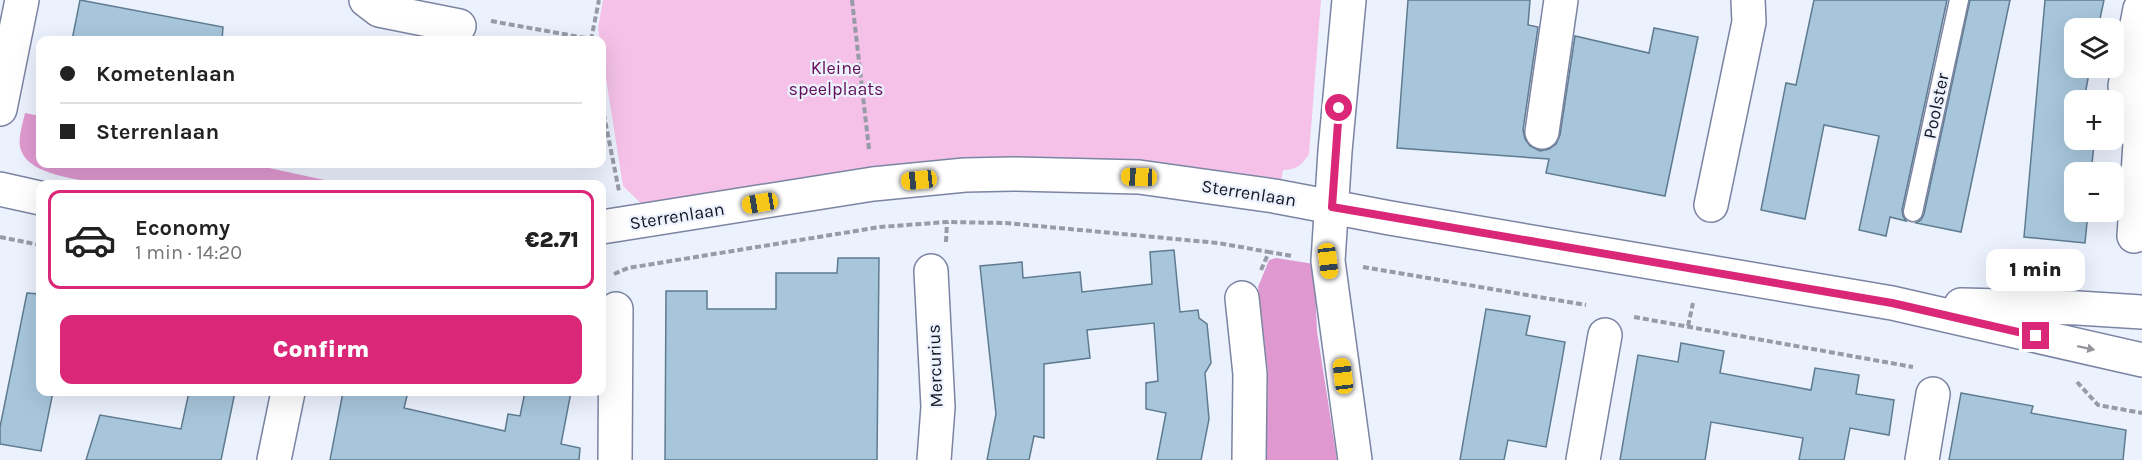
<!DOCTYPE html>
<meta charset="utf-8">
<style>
body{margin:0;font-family:Karla,sans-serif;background:#f6f6f6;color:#222;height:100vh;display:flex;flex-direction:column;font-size:22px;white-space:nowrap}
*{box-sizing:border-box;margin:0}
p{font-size:20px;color:#767676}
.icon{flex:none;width:33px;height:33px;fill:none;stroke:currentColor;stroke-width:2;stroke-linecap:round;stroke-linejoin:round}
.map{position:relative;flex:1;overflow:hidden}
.drawer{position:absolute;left:36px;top:180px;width:570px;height:216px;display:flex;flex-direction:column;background:#fff;border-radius:12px;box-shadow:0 6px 24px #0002}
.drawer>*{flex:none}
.guide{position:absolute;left:36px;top:36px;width:570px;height:132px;border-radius:12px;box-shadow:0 6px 24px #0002;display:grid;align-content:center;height:132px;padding:0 24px;background:#fff}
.fabs{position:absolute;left:2064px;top:18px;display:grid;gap:12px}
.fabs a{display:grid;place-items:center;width:60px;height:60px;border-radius:12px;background:#fff;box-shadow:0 6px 24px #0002;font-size:30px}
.end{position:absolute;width:27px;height:27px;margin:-14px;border:8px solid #db2777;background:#fff;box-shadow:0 0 0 3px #fff}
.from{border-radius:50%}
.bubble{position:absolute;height:42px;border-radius:12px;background:#fff;box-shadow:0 6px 24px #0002;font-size:20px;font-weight:800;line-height:42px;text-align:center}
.car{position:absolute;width:18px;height:36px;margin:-18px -9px;border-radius:8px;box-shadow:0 0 4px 2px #0007;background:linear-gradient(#f5c518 24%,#345 0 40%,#f5c518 0 76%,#345 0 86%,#f5c518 0)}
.guide b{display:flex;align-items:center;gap:21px;height:57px;font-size:22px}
.guide b+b{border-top:2px solid #e0e0e0}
.guide i{width:15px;height:15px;background:#222}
ul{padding:10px 0 0;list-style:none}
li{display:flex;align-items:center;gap:18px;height:99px;margin:0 12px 9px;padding:0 12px;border:3px solid transparent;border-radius:12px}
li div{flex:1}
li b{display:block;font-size:22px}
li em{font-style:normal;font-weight:800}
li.current{border-color:#db2777}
li>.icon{width:54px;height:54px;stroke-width:1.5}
.action{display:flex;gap:12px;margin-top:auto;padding:12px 24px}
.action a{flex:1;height:69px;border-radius:12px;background:#db2777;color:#fff;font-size:24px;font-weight:800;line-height:69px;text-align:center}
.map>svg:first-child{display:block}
.green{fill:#f5c1e8}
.forest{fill:#e099d0}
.building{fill:#a7c6dc;stroke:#5e7b8f;stroke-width:1.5}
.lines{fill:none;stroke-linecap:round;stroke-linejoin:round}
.service-casing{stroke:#7b84a2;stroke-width:21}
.minor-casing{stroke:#7b84a2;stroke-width:36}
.path{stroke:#979ba8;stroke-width:4;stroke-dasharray:6 3;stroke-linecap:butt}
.service{stroke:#fff;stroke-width:18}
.minor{stroke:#fff;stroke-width:33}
.oneway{fill:#95969c}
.route{stroke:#db2777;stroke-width:8}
.labels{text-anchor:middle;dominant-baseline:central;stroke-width:4.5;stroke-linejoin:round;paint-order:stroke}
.park-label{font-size:18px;fill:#630e57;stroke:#ecf1fe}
.street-label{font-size:18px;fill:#131622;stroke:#ecf1fe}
</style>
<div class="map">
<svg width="2142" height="460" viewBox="0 0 2142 460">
<rect width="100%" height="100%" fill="#ecf1fe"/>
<path class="green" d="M 603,0 L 1321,0 L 1309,154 C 1302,165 1296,170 1283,170 L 1281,182 L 1194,170 L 650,212 L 623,186 L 598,28 Z"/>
<path class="forest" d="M 25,113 L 40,116 L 40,164 L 250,164 L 343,184 L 104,184 C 81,179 29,176 21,150 C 17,140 23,123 25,113 Z
M 1276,258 L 1314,264 L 1317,331 L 1337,460 L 1266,460 L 1268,374 L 1258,287 L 1269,260 Z"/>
<path class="building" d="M 80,0 L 223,27 L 222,40 L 72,40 Z
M 1408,0 L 1530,0 L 1528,25 L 1538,27 L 1523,130 L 1525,139 L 1530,146 L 1540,151 L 1549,149 L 1556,144 L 1560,135 L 1575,36 L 1649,53 L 1654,28 L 1698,37 L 1665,196 L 1546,173 L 1549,159 L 1397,148 Z
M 1814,0 L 1947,0 L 1902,210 L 1903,216 L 1906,221 L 1890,217 L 1886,236 L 1859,230 L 1879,136 L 1824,125 L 1805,219 L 1761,210 L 1786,83 L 1796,85 Z
M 1970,0 L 2010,0 L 1961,232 L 1916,223 L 1921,220 L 1924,214 Z
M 2045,0 L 2104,0 L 2098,28 L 2074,28 L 2074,68 L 2090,68 L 2084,100 L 2074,100 L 2076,143 L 2094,145 L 2091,172 L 2074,172 L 2074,212 L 2088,212 L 2085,243 L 2024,237 Z
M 1174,250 L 1180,312 L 1198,310 L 1199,318 L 1207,324 L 1211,363 L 1205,373 L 1209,419 L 1201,460 L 1157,460 L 1166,413 L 1146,409 L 1146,383 L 1158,381 L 1154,323 L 1087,330 L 1090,358 L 1044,364 L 1044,438 L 1034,436 L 1029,460 L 987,460 L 996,414 L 980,266 L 1022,262 L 1023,278 L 1080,272 L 1082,292 L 1152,284 L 1150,252 Z
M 838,258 L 879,258 L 877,460 L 665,460 L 666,291 L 707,291 L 707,309 L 776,309 L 776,273 L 837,273 Z
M 27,293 L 40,294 L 40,392 L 53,392 L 41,451 L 0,444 L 0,427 Z
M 1486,309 L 1530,316 L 1526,335 L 1565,342 L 1562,360 L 1546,447 L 1508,440 L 1504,460 L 1460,460 Z
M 1681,343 L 1724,351 L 1720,373 L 1811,390 L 1815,368 L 1859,375 L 1856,394 L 1894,400 L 1889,435 L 1850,428 L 1844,460 L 1799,460 L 1803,438 L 1711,422 L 1705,460 L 1620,460 L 1638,355 L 1678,362 Z
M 189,392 L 235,392 L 221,460 L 86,460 L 100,415 L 181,429 Z
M 343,392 L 408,392 L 404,408 L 505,431 L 508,414 L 520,416 L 525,392 L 571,392 L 561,444 L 580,448 L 579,460 L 330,460 Z
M 1961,393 L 2033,406 L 2031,413 L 2126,430 L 2123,460 L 1949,460 Z"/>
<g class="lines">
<defs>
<path id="service" d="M 1913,212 L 1959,0"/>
<path id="minor" d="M 366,0 L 379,10 L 459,26
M 1349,0 L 1335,151 L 1328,261 L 1355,460
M 0,109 L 22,0
M 1542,132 L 1561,0
M 0,189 L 40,198
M 1711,205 L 1749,22 L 1748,0
M 602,227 L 873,184 L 965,175 L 1013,174 L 1139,177 L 1274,196 L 1390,218 L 1892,303 L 2142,360
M 2134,236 L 2140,143 L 2125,86 L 2140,9
M 931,271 L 938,407 L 934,460
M 1242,298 L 1250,374 L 1249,460
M 1961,305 L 2078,308 L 2142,312
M 274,460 L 288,392
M 615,460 L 616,309
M 1583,460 L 1605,335
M 1922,460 L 1933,394"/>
</defs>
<use href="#service" class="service-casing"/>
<use href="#minor" class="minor-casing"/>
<path class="path" d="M 852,0 L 869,149
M 491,21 L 591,39
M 591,40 L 599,0
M 602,105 L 619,191
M 0,237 L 40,245
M 946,242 L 947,222
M 1363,267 L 1586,305
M 1261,270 L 1269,252 L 1293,256
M 614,274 L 628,268 L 880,227 L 947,222 L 1006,223 L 1218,243 L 1269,252
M 1634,317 L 1913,367
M 1688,326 L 1693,303
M 2077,382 L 2098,405 L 2142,413"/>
<use href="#service" class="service"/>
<use href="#minor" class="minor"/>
</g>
<defs><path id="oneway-solid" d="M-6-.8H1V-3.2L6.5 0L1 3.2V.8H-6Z" transform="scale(1.5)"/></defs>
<use class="oneway" href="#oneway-solid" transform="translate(2086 348) rotate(12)"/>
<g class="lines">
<path class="route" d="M 1339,108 L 1332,207 L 1892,303 L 2036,336"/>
</g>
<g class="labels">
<g class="park-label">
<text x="836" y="68">Kleine<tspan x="836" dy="21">speelplaats</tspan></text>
</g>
<g class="street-label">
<text transform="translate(1936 106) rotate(-78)">Poolster</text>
<text transform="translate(1249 193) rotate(9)">Sterrenlaan</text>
<text transform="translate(677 216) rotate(-9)">Sterrenlaan</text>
<text transform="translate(935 366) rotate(-92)">Mercurius</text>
</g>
</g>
</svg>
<div class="fabs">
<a><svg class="icon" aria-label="layers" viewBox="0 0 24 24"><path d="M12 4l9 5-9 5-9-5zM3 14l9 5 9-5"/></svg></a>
<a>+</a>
<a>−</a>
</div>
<i class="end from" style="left:1339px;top:108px"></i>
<i class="end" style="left:2036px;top:336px"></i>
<div class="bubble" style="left:1986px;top:249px;width:99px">1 min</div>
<i class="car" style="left:1139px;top:177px;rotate:272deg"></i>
<i class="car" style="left:919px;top:180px;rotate:264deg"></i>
<i class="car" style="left:760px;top:203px;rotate:261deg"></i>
<i class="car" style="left:1328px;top:261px;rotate:173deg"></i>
<i class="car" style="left:1343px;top:376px;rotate:353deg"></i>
<div class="guide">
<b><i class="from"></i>Kometenlaan</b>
<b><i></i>Sterrenlaan</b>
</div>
<section class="drawer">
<ul>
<li class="current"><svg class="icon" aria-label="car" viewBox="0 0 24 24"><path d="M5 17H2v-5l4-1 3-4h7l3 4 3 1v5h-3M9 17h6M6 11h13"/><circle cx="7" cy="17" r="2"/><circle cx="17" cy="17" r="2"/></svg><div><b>Economy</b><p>1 min · 14:20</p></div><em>€2.71</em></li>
</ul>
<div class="action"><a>Confirm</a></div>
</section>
</div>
